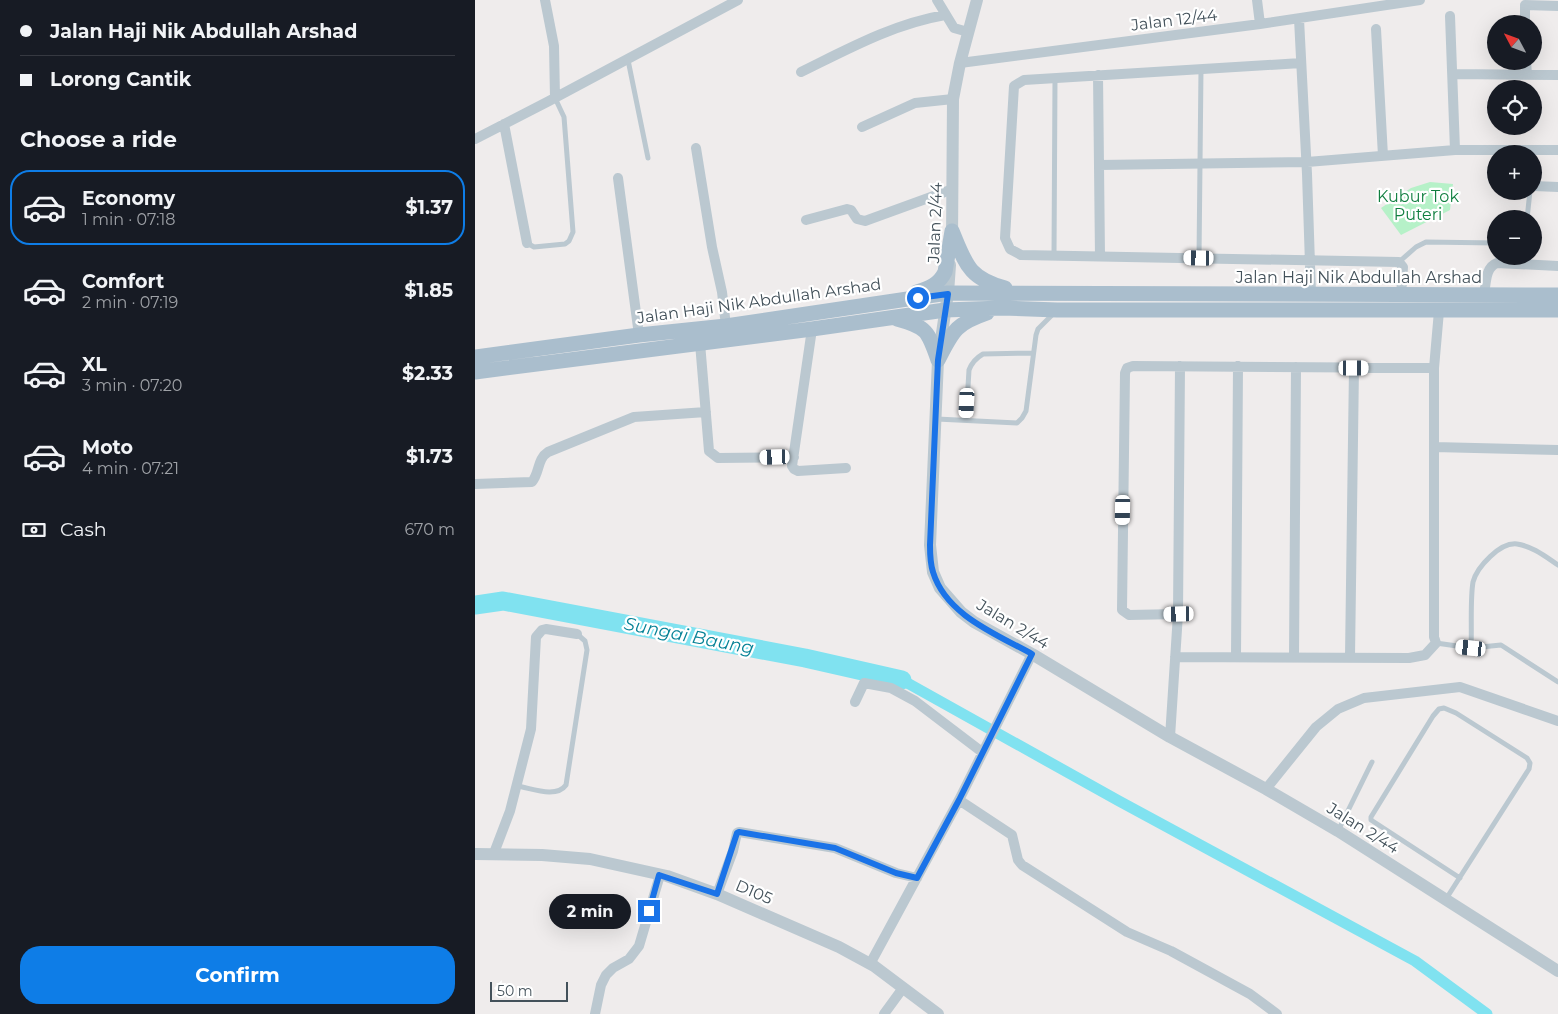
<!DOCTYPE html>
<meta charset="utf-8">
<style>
body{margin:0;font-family:Montserrat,sans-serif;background:#242831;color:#f1f3f6;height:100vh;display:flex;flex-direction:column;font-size:19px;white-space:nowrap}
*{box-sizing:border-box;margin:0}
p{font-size:16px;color:#9ea1a6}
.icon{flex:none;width:28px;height:28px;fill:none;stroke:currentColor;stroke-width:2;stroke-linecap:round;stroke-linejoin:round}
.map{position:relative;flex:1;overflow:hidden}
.side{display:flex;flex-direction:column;background:#171b24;width:475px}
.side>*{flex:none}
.top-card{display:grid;align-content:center;height:110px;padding:0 20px;background:#171b24}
.needle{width:32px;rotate:311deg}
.fabs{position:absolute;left:1012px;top:15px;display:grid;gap:10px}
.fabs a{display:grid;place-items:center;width:55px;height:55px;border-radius:50%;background:#171b24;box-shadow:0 5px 20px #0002;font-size:25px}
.scale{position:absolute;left:15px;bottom:12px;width:78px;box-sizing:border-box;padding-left:5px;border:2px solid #43515a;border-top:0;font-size:14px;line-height:18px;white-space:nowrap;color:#43515a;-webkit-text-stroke:4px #fff;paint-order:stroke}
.end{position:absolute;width:22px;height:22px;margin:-11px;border:6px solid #1a73e8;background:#fff;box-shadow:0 0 0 2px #fff}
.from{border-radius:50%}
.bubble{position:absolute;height:35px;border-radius:18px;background:#171b24;box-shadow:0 5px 20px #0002;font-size:16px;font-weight:700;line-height:35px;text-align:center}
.car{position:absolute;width:15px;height:30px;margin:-15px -8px;border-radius:6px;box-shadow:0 0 4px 1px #0007;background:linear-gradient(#fff 24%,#345 0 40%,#fff 0 76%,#345 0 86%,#fff 0)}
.top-card b{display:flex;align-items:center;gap:18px;height:48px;font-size:19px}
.top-card b+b{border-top:1px solid #363941}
.top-card i{width:12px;height:12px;background:#f1f3f6}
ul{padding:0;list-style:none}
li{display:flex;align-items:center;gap:15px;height:75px;margin:0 10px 8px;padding:0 10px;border:2px solid transparent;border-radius:20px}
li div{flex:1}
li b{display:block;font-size:19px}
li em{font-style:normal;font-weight:700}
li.active{border-color:#0e7de7}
li>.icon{width:45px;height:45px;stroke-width:1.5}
h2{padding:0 20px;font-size:22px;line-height:60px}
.pay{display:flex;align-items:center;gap:12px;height:55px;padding:0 20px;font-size:19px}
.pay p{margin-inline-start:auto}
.button{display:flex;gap:10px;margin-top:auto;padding:10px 20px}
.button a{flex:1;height:58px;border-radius:20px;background:#0e7de7;color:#fff;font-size:20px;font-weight:700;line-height:58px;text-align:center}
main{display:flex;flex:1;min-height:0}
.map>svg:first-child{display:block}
.green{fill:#b6f1c8}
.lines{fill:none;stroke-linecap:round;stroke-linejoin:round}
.canal{stroke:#80e2f0;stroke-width:11}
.river{stroke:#80e2f0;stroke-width:19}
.service{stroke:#bbc8d0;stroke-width:5}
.minor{stroke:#bbc8d0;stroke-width:10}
.tertiary{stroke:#bbc8d0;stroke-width:12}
.primary{stroke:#aabecd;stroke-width:15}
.route{stroke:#1a73e8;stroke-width:6}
.labels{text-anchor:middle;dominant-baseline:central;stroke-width:4.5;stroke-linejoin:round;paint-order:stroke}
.street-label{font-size:16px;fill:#43515a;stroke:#fff}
.park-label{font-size:16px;fill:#117f40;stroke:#fff}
.water-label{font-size:18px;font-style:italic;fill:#068296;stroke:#fff}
</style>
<main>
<section class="side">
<div class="top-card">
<b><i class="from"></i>Jalan Haji Nik Abdullah Arshad</b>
<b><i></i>Lorong Cantik</b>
</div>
<h2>Choose a ride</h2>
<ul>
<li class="active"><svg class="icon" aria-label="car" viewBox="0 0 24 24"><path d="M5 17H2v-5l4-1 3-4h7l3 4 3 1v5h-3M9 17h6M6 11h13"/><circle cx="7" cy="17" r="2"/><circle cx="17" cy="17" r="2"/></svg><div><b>Economy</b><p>1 min · 07:18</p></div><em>$1.37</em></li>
<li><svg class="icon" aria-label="car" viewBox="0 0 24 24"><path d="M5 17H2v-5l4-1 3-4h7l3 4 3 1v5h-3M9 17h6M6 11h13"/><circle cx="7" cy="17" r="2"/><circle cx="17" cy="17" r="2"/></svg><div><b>Comfort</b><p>2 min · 07:19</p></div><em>$1.85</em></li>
<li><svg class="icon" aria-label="car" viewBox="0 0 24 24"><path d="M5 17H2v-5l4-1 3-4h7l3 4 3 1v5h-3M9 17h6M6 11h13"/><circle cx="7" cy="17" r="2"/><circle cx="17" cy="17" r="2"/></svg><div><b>XL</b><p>3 min · 07:20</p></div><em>$2.33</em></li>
<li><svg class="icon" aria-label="car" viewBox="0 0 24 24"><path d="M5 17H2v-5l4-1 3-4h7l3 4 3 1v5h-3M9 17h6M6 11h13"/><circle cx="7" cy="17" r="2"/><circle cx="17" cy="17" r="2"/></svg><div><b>Moto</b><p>4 min · 07:21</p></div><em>$1.73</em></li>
</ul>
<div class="pay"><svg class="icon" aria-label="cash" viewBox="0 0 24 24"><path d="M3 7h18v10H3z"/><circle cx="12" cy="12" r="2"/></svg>Cash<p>670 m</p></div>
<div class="button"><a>Confirm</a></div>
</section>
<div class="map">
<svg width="1083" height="1014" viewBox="0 0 1083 1014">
<rect width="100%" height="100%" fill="#efecec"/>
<path class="green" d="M 955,182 L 978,184 L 975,210 L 926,235 L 906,208 L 936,188 Z"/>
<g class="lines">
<path class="canal" d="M 427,680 L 644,801 L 940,961 L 1012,1014"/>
<path class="river" d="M 0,605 L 28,601 L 330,658 L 427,680"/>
<path class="service" d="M 153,60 L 173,158
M 1052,219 L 1055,191
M 52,243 L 59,247 L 90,244 L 94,241 L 98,232 L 89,117 L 80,98
M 579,256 L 580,79
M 724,258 L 726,69
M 924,262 L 941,247 L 951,242 L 1021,243
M 462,419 L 542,423 L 547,418 L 551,411 L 561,335 L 563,329 L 580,312
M 491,420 L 494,370 C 497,362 501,358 508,354 L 558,353
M 961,643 L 996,648 L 1026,645 L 1083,682
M 996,648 C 997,629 995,600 998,582 C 1002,567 1025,542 1042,544 C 1057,546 1071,557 1083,565
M 42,786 C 56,788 81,799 91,785 L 112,650 L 110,641 L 102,634
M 863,831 L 897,762
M 971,899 L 1054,769 L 1055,763 L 1052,758 L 981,713 L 969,708 L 964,709 L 958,716 L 896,817 L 896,820 L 985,878"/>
<path class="minor" d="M 70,0 L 79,46 L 80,98
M 462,0 L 479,28 L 493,32
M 782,0 L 785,24
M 975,16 L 980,150
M 824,19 L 832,174 L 836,294
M 1050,24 L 1050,5 L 1083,6
M 901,29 L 908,156
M 1051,61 L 1052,75
M 485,63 L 785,24 L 945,0
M 826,63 L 549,80 L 539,86 L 530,238 L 535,249 L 546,255 L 924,262 L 928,267 L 926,295
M 326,72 C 373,49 418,24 470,15
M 978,74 L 1083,75
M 623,75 L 625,256
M 29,124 L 52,243
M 387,127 L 440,103 L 478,99
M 0,139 L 74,101 L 263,0
M 221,148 L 237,247 L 247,292 L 251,326
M 624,165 L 832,162 L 980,150 L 1083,150
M 143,178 L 164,335
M 1059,186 L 1083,187
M 331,220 L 372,209 L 376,210 L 382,219 L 390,221 L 478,189
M 1009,295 C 1011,285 1010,267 1022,263 L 1083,266
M 337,329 L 317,466 L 319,469 L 323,471 L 371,468
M 225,343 L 234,451 L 243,458 L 319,457
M 959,447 L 1083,450
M 0,484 L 57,482 C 65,472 62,459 73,452 L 159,417 L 231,412
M 703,614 L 654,615 L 647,610 L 650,373 L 652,368 L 658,366 L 959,368
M 700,657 L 934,658 L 950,655 L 961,643 L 959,637 L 959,368 L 964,311
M 761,657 L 763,366
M 819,657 L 821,367
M 875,657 L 879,367
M 380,702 L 389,683 L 416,688 L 440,701 L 507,752
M 695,737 L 703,614 L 705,366
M 791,789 L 841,727 L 863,709 L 889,698 L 985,687 L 1083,721
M 484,800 L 537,835 L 543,860 L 547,865 L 652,932 L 696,951 L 775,994 L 802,1014
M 19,853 L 35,811 L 56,729 L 61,637 L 67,630 L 71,629 L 102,634
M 242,894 L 258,851 L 262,833 L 264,832 L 360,848 L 421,873 L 442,878
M 395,964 L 484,800 L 557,654
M 120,1014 L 126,985 L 131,975 L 138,968 L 154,959 L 164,946 L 185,875
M 409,1014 L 428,988"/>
<path class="tertiary" d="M 477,240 L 478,99 L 485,63 L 502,0
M 475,265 L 473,293 L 463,360 L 455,545 L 458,572 L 465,588 L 486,612 L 499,622 L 557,654 L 695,737 L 791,789 L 863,831 L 1083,971
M 0,854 L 67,855 L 115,859 L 192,876 L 242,894 L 364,947 L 399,966 L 463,1014"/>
<path class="primary" d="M 477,231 C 491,264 493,278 530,288
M 442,292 C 455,288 464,284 470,272 L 477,231
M 422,319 C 452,327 453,331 463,360
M 0,357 L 164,335 L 251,326 L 473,293 L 1083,295
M 463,360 C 478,331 480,324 512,313
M 0,372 L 337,329 L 470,310 L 527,308 L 582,310 L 1083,310"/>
</g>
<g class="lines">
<path class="route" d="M 174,911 L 184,875 L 242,894 L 262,833 L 264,832 L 360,848 L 421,873 L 442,878 L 484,800 L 557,654 C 521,634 471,615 458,572 C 455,563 455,554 455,545 L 463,360 L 473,294 L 443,298"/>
</g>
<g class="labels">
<g class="street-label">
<text transform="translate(699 20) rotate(-7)">Jalan 12/44</text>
<text transform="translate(460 223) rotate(-88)">Jalan 2/44</text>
<text x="884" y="277">Jalan Haji Nik Abdullah Arshad</text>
<text transform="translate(284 301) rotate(-8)">Jalan Haji Nik Abdullah Arshad</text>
<text transform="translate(538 624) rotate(31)">Jalan 2/44</text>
<text transform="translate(888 828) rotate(32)">Jalan 2/44</text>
<text transform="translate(279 892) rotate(23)">D105</text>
</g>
<g class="park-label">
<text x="943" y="196">Kubur Tok<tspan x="943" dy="18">Puteri</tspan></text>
</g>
<g class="water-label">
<text transform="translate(214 636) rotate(11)">Sungai Baung</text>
</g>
</g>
</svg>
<div class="fabs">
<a><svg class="needle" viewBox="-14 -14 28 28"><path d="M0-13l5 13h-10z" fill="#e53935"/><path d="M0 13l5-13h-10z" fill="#9ea1a6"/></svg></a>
<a><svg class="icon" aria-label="locate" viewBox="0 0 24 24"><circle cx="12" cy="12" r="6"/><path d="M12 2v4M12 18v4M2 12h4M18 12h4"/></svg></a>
<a>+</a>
<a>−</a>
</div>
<div class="scale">50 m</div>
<i class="end from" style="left:443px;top:298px"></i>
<i class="end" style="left:174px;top:911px"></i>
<div class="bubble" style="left:74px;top:894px;width:82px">2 min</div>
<i class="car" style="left:724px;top:258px;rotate:271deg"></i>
<i class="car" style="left:879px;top:368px;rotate:90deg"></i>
<i class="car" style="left:492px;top:403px;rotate:183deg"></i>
<i class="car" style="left:300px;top:457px;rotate:268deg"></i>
<i class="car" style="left:648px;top:510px;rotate:181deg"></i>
<i class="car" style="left:704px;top:614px;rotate:269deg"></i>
<i class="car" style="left:996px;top:648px;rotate:276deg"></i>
</div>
</main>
